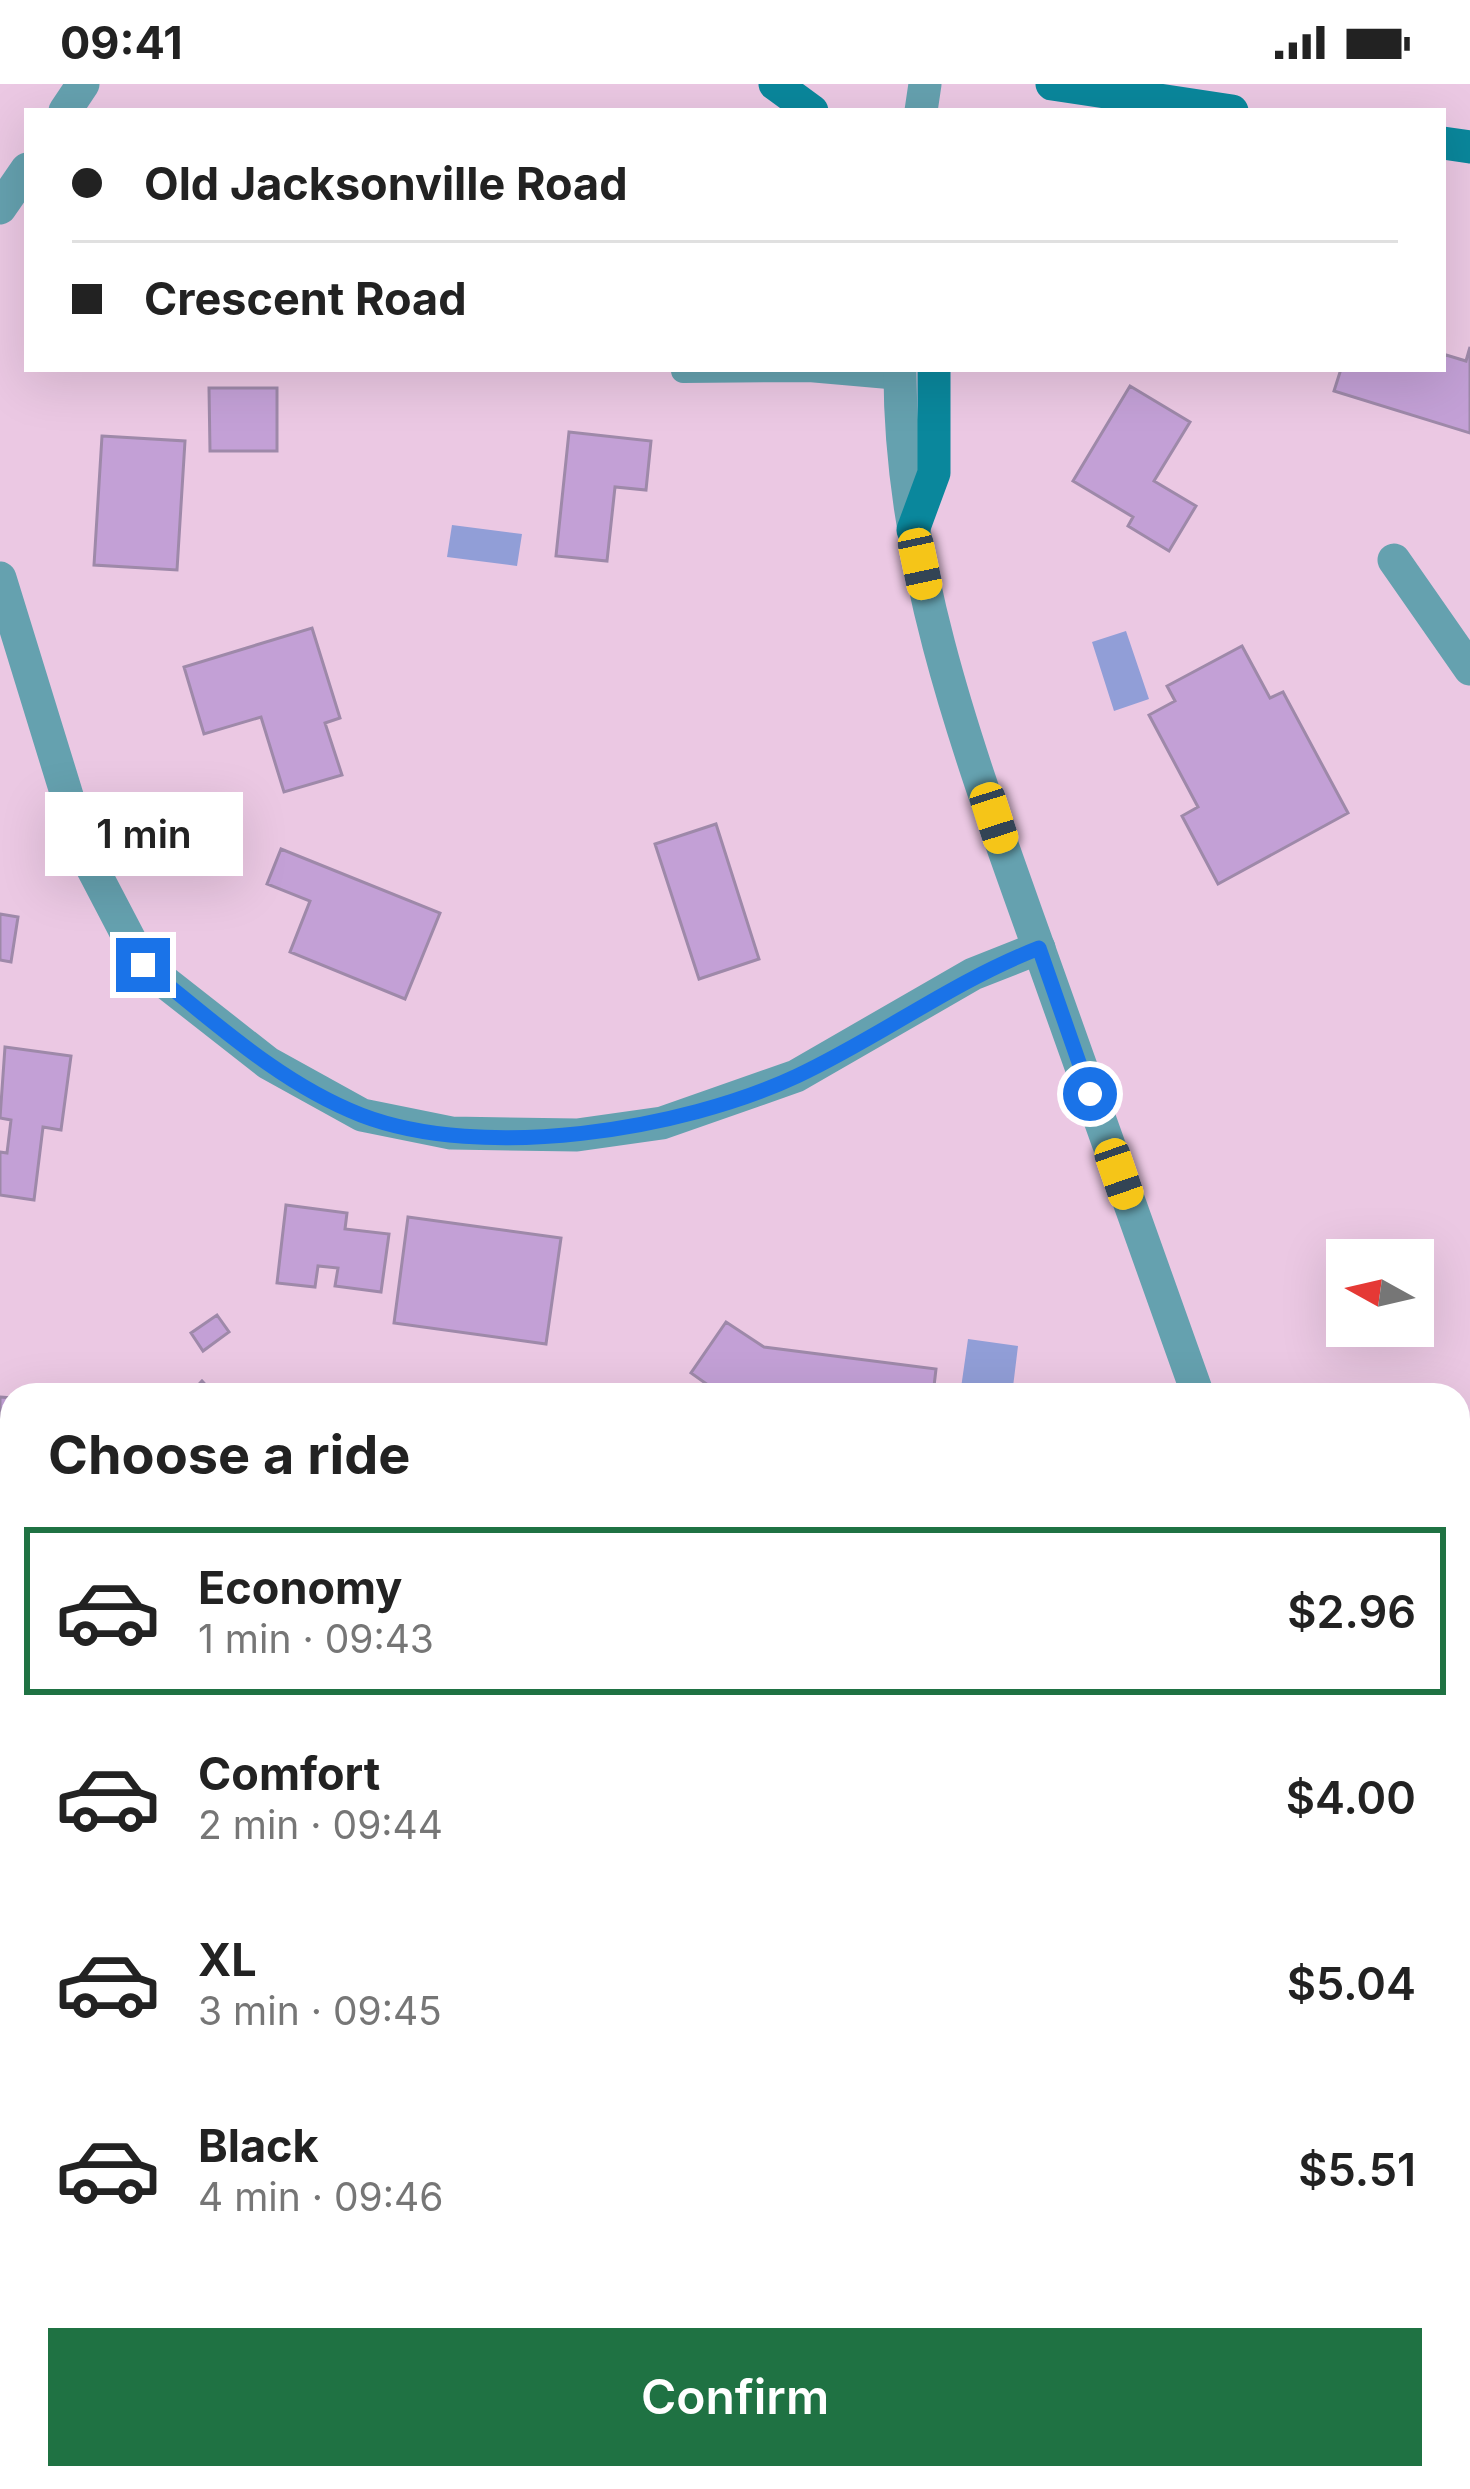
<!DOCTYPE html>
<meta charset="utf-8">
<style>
body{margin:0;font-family:Inter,sans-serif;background:#f6f6f6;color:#222;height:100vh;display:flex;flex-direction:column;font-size:45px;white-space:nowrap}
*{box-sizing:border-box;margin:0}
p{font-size:39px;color:#767676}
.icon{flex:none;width:66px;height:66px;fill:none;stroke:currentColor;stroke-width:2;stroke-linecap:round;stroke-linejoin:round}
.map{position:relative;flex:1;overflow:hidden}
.sheet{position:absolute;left:0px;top:1299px;width:1470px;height:1107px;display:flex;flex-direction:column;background:#fff;border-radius:36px 36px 0 0;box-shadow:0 12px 48px #0002}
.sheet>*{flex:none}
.guide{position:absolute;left:24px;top:24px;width:1422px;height:264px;border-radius:0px;box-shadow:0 12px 48px #0002;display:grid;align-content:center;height:264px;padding:0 48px;background:#fff}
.needle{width:78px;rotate:278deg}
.buttons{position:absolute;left:1326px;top:1155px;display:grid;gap:24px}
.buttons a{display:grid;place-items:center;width:108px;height:108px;border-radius:0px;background:#fff;box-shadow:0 12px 48px #0002;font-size:60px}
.end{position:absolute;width:54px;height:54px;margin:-27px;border:15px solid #1a73e8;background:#fff;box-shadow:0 0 0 6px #fff}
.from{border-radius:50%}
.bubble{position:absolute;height:84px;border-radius:0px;background:#fff;box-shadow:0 12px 48px #0002;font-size:39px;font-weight:600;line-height:84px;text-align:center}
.car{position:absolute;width:36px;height:72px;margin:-36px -18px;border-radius:15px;box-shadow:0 0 9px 3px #0007;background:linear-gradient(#f5c518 24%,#345 0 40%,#f5c518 0 76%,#345 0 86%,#f5c518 0)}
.guide b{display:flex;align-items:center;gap:42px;height:114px;font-size:45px}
.guide b+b{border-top:3px solid #e0e0e0}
.guide i{width:30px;height:30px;background:#222}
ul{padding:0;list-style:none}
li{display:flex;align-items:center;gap:36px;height:168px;margin:0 24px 18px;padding:0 24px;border:6px solid transparent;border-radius:0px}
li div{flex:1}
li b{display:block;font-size:45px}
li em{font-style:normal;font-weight:600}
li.on{border-color:#1f7243}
li>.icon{width:108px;height:108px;stroke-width:1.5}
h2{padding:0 48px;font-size:54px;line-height:144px}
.button{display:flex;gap:24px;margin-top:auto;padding:24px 48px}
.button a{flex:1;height:138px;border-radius:0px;background:#1f7243;color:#fff;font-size:48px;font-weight:600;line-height:138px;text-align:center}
.status{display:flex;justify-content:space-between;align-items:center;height:84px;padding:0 60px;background:#fff;direction:ltr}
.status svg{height:33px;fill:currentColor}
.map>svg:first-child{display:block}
.water{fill:#919ed7}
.building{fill:#c3a0d6;stroke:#9e89a9;stroke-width:3}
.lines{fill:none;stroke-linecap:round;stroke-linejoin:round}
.service{stroke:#65a1af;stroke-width:24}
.minor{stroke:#65a1af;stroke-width:33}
.tertiary{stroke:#65a1af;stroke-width:33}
.secondary{stroke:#0a879c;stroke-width:33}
.route{stroke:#1a73e8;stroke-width:15}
</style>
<div class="status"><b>09:41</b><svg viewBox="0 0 49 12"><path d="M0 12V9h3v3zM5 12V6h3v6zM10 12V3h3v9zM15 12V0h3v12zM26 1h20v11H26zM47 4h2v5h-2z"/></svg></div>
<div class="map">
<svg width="1470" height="2405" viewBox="0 0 1470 2405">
<rect width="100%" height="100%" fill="#ebc8e3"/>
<path class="water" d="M 452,441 L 522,450 L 517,482 L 447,473 Z
M 1126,547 L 1149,615 L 1114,627 L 1092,558 Z
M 968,1255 L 1018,1262 L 1012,1311 L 960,1311 Z"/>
<path class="building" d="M 1470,263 L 1470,349 L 1334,307 L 1341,285 L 1443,285 L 1443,270 L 1466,277 Z
M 1130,302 L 1190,338 L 1154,397 L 1196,422 L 1169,467 L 1128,442 L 1133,433 L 1073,397 Z
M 209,304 L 277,304 L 277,367 L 210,367 Z
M 569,348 L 651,357 L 646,406 L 615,403 L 607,477 L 556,472 Z
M 102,352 L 185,357 L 177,486 L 94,481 Z
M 312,544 L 340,634 L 325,639 L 342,691 L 284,708 L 261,633 L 204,650 L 184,583 Z
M 1242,562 L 1270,614 L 1283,608 L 1348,729 L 1218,800 L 1182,732 L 1198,723 L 1149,631 L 1175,617 L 1167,602 Z
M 716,740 L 759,875 L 699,895 L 655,760 Z
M 281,765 L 440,829 L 405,915 L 290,868 L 310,817 L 267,800 Z
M 0,830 L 18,833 L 11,878 L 0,876 Z
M 5,963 L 71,972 L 61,1046 L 43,1043 L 34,1116 L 0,1111 L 0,1068 L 7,1069 L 11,1036 L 0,1034 Z
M 286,1121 L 347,1129 L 345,1145 L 389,1150 L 381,1208 L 335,1202 L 338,1184 L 318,1182 L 315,1203 L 277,1199 Z
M 408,1133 L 561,1154 L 546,1260 L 394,1239 Z
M 217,1231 L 229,1248 L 203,1267 L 191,1249 Z
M 726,1238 L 764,1263 L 936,1285 L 933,1311 L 722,1311 L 691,1289 Z
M 202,1297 L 215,1311 L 189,1311 Z
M 0,1313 L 12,1314 L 12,1404 L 0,1403 Z
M 0,1733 L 12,1734 L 12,1827 L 0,1826 Z
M 12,2394 L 69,2394 L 68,2405 L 11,2405 Z
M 272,2394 L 364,2394 L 357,2405 L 266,2405 Z
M 399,2394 L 469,2394 L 468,2405 L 397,2405 Z
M 571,2394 L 680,2394 L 678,2405 L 569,2405 Z
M 702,2394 L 727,2394 L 806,2405 L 700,2405 Z
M 1359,2394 L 1428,2394 L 1433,2405 L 1364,2405 Z"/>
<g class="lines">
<path class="service" d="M 683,287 L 809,286 L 900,294"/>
<path class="minor" d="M 65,27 L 83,0
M 0,124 L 27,85
M 1394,476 L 1470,585
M 0,494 L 85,770 L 143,881 L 268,979 L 362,1031 L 451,1049 L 577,1051 L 662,1039 L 796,992 L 973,890 L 1039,864
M 0,1557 L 12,1559
M 1242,2394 L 1254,2405
M 183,2405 L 187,2394"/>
<path class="tertiary" d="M 921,27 L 925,0
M 900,285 C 899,481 968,666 1033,848 C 1088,1003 1143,1157 1198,1311
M 1458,2040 L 1470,2075"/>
<path class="secondary" d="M 775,0 L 812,27
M 1052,0 L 1232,27
M 1443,59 L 1470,63
M 913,446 L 934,389 L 934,285"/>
</g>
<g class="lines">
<path class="route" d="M 143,881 C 211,935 279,999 361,1031 C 483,1078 682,1046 797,992 C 880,953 952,898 1039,864 L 1090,1010"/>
</g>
</svg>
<div class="buttons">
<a><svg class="needle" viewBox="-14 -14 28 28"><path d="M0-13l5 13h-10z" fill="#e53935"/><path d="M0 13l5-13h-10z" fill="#767676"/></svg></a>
</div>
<i class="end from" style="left:1090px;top:1010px"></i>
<i class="end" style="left:143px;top:881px"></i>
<div class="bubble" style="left:45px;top:708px;width:198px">1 min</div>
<i class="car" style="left:920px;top:480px;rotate:168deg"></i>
<i class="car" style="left:994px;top:734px;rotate:162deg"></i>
<i class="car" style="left:1119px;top:1090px;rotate:161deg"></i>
<div class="guide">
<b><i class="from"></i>Old Jacksonville Road</b>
<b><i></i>Crescent Road</b>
</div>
<section class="sheet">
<h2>Choose a ride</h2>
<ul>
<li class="on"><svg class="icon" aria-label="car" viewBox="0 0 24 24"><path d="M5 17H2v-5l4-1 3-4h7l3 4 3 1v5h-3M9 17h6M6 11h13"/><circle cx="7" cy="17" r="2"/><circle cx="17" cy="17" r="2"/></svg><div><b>Economy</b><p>1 min · 09:43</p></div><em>$2.96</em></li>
<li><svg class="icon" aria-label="car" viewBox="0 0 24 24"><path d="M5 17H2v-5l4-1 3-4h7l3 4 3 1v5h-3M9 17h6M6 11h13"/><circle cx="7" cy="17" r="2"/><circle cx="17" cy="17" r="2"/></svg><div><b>Comfort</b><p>2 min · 09:44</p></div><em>$4.00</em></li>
<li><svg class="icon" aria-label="car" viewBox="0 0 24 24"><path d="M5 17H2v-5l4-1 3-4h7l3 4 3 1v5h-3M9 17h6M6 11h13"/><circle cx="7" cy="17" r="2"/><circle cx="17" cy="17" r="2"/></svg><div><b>XL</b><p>3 min · 09:45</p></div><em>$5.04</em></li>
<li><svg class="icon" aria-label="car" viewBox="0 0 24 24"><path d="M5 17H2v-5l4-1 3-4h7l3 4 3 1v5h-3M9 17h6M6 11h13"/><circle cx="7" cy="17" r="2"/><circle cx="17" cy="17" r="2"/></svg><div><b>Black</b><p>4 min · 09:46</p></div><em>$5.51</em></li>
</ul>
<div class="button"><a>Confirm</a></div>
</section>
</div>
